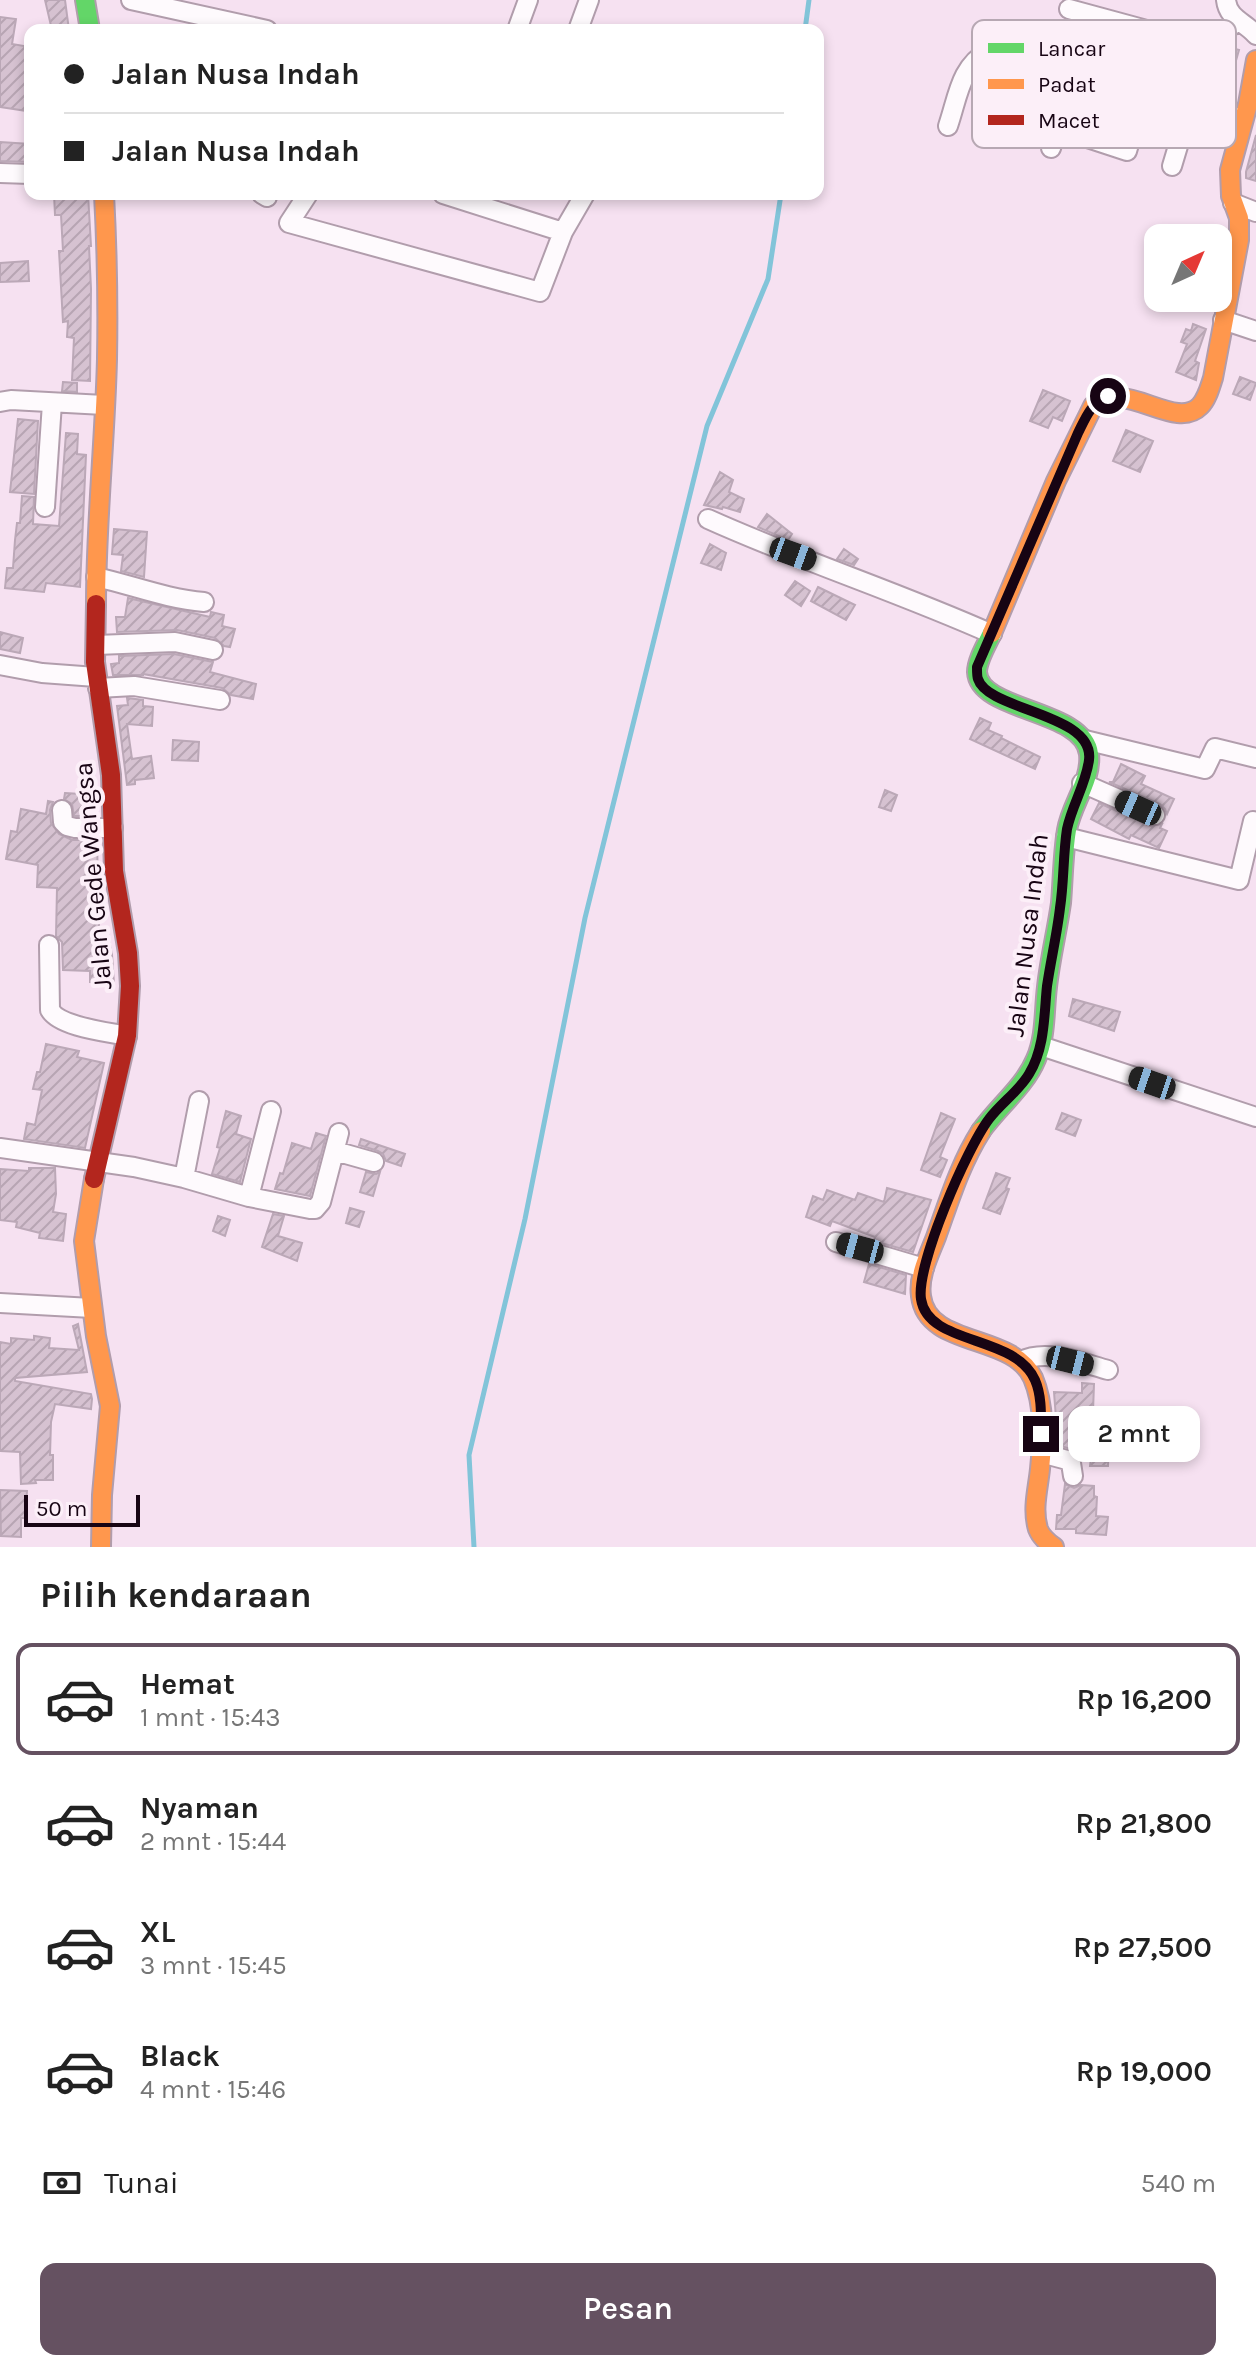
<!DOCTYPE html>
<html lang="id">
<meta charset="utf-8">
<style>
body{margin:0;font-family:Karla,sans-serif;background:#f6f6f6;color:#222;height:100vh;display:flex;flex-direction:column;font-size:30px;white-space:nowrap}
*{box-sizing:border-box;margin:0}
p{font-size:26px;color:#767676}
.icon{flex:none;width:44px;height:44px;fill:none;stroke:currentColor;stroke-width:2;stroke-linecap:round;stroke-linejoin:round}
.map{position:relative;height:1547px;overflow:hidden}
.sheet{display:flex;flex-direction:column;background:#fff;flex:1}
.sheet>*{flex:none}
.banner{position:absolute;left:24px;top:24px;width:800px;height:176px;border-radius:16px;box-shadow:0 4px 12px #0003;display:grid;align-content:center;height:176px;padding:0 40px;background:#fff}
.needle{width:52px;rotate:44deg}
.tools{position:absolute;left:1144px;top:224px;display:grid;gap:16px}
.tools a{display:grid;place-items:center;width:88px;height:88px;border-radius:16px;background:#fff;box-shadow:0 4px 12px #0003;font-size:40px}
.scale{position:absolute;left:24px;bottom:20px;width:116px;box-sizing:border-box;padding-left:8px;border:4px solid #170413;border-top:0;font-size:22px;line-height:28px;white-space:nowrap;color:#170413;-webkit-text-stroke:6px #fceff8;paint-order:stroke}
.end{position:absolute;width:36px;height:36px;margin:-18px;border:10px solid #170413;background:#fff;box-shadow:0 0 0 4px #fff}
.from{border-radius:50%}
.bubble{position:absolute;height:56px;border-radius:16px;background:#fff;box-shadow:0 4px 12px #0003;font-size:26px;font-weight:600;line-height:56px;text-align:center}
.car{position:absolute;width:24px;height:48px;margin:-24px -12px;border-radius:10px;box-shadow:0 0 6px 2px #0007;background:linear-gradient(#222 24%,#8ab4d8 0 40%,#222 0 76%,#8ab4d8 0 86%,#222 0)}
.banner b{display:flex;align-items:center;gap:28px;height:76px;font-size:30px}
.banner b+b{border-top:2px solid #e0e0e0}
.banner i{width:20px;height:20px;background:#222}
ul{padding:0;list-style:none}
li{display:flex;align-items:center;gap:24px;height:112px;margin:0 16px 12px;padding:0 24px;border:4px solid transparent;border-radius:16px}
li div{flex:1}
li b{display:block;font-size:30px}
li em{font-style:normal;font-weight:600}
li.active{border-color:#655161}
li>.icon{width:72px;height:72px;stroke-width:1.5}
h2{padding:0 40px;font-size:36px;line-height:96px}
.pay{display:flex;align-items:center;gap:20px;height:88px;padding:0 40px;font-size:30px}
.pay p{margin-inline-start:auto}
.action{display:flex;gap:16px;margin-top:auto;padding:16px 40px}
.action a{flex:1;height:92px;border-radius:16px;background:#655161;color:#fff;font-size:32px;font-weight:600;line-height:92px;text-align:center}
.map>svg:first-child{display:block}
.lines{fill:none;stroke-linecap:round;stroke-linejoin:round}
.stream{stroke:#82c4d9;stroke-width:5}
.building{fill:url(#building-hatch);stroke:#bba8b7;stroke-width:2}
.street-casing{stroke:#b19dac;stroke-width:22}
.fast-casing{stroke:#b19dac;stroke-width:22}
.slow-casing{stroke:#b19dac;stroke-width:22}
.jam-casing{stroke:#b19dac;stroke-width:22}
.street{stroke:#fefafd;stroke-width:18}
.fast{stroke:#63d668;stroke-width:18}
.slow{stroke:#ff974d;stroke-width:18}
.jam{stroke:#b3261e;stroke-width:18}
.route{stroke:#170413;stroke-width:10}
.labels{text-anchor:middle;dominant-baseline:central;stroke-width:8;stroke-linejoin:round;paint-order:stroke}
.street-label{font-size:26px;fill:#170413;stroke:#fceff8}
.key{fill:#fceff8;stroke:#b7a8b3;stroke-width:2}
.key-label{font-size:22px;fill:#170413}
</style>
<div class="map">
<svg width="1256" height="1547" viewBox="0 0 1256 1547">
<defs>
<pattern id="building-hatch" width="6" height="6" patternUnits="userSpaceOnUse" patternTransform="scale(2)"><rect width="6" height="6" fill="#d6c2d1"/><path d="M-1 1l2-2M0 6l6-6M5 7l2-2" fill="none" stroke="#b7a5b3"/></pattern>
</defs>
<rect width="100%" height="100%" fill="#f6e1f1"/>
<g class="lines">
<path class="stream" d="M 805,30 L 809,0
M 474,1547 L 469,1455 L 525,1219 L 585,918 L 707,426 L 768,279 L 781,194"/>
</g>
<path class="building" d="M 45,0 L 65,0 L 69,30 L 52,30 Z
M 0,17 L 16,19 L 12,44 L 30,47 L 30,95 L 27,111 L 0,107 Z
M 1224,46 L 1239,50 L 1235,64 L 1220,60 Z
M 1256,135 L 1256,181 L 1246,178 L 1246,172 Z
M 0,142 L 30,144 L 30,162 L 0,161 Z
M 54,194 L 88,194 L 91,246 L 89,246 L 91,289 L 90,381 L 72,380 L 74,338 L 67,337 L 68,321 L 63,322 L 59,251 L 63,251 L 61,215 L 55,215 Z
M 28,261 L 29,281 L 0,282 L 0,263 Z
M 1193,324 L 1206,329 L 1195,361 L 1199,363 L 1196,380 L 1176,372 L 1187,344 L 1181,342 L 1186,329 L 1191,331 Z
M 1240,377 L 1256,383 L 1250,400 L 1233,394 Z
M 63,382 L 77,383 L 77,392 L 62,391 Z
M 1043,390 L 1070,401 L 1062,421 L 1053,417 L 1048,428 L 1030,421 Z
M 18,419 L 38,421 L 34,494 L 10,492 Z
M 1126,430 L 1153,441 L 1140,472 L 1113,461 Z
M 66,433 L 78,434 L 77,454 L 86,455 L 80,587 L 46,583 L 44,592 L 5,588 L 7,568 L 13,568 L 15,540 L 17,523 L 20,523 L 22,496 L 34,497 L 33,524 L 59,526 Z
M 720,472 L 733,480 L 729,492 L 744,499 L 740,512 L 723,507 L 722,509 L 704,505 Z
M 767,514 L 792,534 L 788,540 L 758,527 Z
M 114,529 L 147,532 L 144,577 L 121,571 L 123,555 L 112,554 Z
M 710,544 L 726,553 L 721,570 L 701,563 Z
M 844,549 L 858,559 L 854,565 L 837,559 Z
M 795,581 L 810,591 L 801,606 L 785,595 Z
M 818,587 L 855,605 L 846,620 L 811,601 Z
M 128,598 L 210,617 L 211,612 L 224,615 L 222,626 L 235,629 L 230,647 L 224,646 L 215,638 L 177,630 L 117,632 L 116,617 L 125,617 Z
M 0,632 L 23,638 L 20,653 L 0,649 Z
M 174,654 L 213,662 L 210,672 L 256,684 L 253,699 L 231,695 L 222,688 L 143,674 L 143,675 L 113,675 L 111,664 L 119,663 L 119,656 Z
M 127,698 L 143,700 L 143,706 L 153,707 L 152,726 L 127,724 L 132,759 L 151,756 L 154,778 L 135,780 L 135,784 L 127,785 L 117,706 L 128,705 Z
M 980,718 L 991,723 L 988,730 L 1002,736 L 1001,738 L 1040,757 L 1035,769 L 970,739 Z
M 173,740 L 199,742 L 198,761 L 172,760 Z
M 1121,764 L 1145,776 L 1141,784 L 1174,799 L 1167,814 L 1165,809 L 1160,804 L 1109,782 L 1113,782 Z
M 885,790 L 897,795 L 891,811 L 879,807 Z
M 65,793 L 96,795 L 96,816 L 74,816 L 72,804 L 64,799 Z
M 48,801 L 53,802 L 50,810 L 51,823 L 59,834 L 72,840 L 97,840 L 99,929 L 107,929 L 112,955 L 114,984 L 90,982 L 90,971 L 63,970 L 62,942 L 56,936 L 57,888 L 37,887 L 38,865 L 6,859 L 11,831 L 17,832 L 21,809 L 46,814 Z
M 1099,803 L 1150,826 L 1162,824 L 1160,828 L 1167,831 L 1159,848 L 1131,835 L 1129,839 L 1091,819 Z
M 1073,999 L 1120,1012 L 1114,1031 L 1069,1016 Z
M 46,1044 L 79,1051 L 77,1057 L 104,1063 L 85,1148 L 24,1139 L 27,1123 L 35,1125 L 42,1090 L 33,1089 L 37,1072 L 40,1072 Z
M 226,1111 L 241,1116 L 236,1134 L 251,1139 L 240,1182 L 212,1174 L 220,1148 L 217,1147 Z
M 941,1113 L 955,1119 L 940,1157 L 947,1160 L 940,1177 L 921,1170 Z
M 1062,1113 L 1081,1120 L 1075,1136 L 1056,1129 Z
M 316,1133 L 326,1136 L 310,1196 L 275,1189 L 280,1173 L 283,1174 L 292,1143 L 311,1149 Z
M 361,1139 L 405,1154 L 401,1166 L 386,1161 L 383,1154 L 378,1151 L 359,1145 Z
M 29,1168 L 55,1168 L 56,1194 L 53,1212 L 66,1214 L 63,1241 L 39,1238 L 40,1233 L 16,1227 L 17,1222 L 0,1220 L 0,1169 L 29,1171 Z
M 366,1172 L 376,1174 L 380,1172 L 373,1196 L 360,1192 Z
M 996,1173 L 1010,1178 L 1006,1188 L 1009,1189 L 1000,1214 L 983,1208 Z
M 887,1188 L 931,1200 L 913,1252 L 874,1241 L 875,1237 L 832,1221 L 830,1226 L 806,1217 L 813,1196 L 823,1200 L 827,1190 L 855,1200 L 858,1193 L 884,1202 Z
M 350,1208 L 364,1212 L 359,1227 L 346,1223 Z
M 273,1214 L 284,1216 L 278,1236 L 302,1243 L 297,1261 L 262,1247 Z
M 218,1216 L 230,1220 L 225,1236 L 213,1231 Z
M 869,1264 L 906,1275 L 905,1294 L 864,1282 Z
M 78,1324 L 87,1372 L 15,1378 L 15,1381 L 91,1394 L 92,1399 L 91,1409 L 55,1404 L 51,1422 L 50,1455 L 53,1455 L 53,1480 L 35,1480 L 36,1483 L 21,1484 L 20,1452 L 0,1451 L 0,1342 L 11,1344 L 11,1338 L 34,1340 L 34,1336 L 50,1338 L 49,1348 L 79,1350 L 73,1326 Z
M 1082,1383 L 1094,1384 L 1093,1412 L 1116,1412 L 1115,1424 L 1135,1425 L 1134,1438 L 1109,1436 L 1108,1466 L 1090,1466 L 1091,1458 L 1081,1458 L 1074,1450 L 1058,1445 L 1054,1392 L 1082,1393 Z
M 1065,1484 L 1074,1488 L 1081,1485 L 1094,1486 L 1094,1496 L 1097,1497 L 1096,1516 L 1108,1517 L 1106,1535 L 1076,1533 L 1076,1529 L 1056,1529 L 1057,1515 L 1061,1515 Z
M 0,1490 L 27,1491 L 25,1518 L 21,1518 L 21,1537 L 1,1536 Z"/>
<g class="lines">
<defs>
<path id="street" d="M 131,0 L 267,30
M 1226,0 C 1228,19 1245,22 1256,35
M 1069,9 L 1191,42 L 1216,37 L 1238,21
M 517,30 L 528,0
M 578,30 L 589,0
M 948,126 C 958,97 960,66 989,51 L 1048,62 L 1149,96 L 1243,119
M 1057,128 L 1127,151 L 1144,94
M 1003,135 L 1027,57
M 1051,148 L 1074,71
M 1172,166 L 1190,106
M 0,173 L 30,174
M 262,194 L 267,197
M 308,194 L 289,223 L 540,292 L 563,232 L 585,194
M 443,194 L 563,232
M 1233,203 L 1256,212
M 1223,320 L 1256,331
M 0,402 L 11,400 L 104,405
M 45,507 L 52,403
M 708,519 C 801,561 898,592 992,634
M 96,577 C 132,585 167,599 204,602
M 96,645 L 175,642 L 213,650
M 0,665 L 42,673 L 96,677
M 98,688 L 134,686 L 220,700
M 1085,740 L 1205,769 L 1215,748 L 1256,758
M 1082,783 L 1155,815
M 62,810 L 63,822 L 67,826 L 75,828 L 113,828
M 1066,837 L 1239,880 L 1253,821 L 1256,822
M 49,945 L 50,1010 C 60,1027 108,1032 127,1036
M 1041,1046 L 1256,1117
M 0,1148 L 134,1167 L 184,1178 L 249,1197 L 310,1209 L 315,1209 L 321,1202 L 339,1133
M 335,1151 L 374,1162
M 184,1178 L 199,1101
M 249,1197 L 271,1111
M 836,1242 L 924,1268
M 0,1303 L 92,1308
M 1021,1361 C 1046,1348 1082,1363 1108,1370
M 1041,1453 L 1067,1460 L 1071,1463 L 1073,1476"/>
<path id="fast" d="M 85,0 L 90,30
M 981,1131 C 998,1107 1025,1086 1036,1059 C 1046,1036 1044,1011 1047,987 C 1050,959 1057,931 1061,903 C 1063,879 1063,854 1067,830 C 1071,805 1092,780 1089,754 C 1084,709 979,712 977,672 C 977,660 987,644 992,633"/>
<path id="slow" d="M 96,604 C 96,522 105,441 107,359 C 108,304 107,249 104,194
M 992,633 L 1056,481 L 1093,406 C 1123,377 1175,432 1200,406 C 1207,399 1210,387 1213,378 L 1239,240 L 1239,218 L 1231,196 L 1230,170 L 1248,104 L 1256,60
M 981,1131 C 960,1164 949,1201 936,1237 C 929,1255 918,1276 921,1296 C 927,1348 1013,1333 1033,1378 C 1045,1406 1043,1439 1040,1469 C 1038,1489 1032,1509 1038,1529 C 1041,1537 1047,1542 1054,1547
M 94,1179 L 84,1241 L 96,1336 L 110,1406 L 102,1495 L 101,1547"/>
<path id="jam" d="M 94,1179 L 127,1036 L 130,986 L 128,953 L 114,871 L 111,775 L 95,662 L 96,604"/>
</defs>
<use href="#street" class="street-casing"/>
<use href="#fast" class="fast-casing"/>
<use href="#slow" class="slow-casing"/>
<use href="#jam" class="jam-casing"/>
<use href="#street" class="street"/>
<use href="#fast" class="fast"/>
<use href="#slow" class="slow"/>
<use href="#jam" class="jam"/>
</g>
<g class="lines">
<path class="route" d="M 1041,1434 C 1041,1416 1042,1396 1035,1380 C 1015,1334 928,1346 921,1299 C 916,1265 967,1148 989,1119 C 1001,1103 1019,1091 1029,1074 C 1045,1048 1044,1015 1047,986 C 1051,959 1057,934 1060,908 C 1064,882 1063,855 1067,829 C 1072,805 1086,784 1089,760 C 1095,713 988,711 978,679 C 977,677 977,670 977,667 L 1078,433 C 1086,417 1091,403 1108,396"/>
</g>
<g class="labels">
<g class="street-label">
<text transform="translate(93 876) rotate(-95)">Jalan Gede Wangsa</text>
<text transform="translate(1027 935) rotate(-83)">Jalan Nusa Indah</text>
</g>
</g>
<rect x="972" y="20" width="264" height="128" rx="12" class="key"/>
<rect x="988" y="43" width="36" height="10" fill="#63d668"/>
<rect x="988" y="79" width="36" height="10" fill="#ff974d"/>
<rect x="988" y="115" width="36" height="10" fill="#b3261e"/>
<g class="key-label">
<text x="1038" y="56">Lancar</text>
<text x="1038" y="92">Padat</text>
<text x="1038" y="128">Macet</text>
</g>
</svg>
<div class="tools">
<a><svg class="needle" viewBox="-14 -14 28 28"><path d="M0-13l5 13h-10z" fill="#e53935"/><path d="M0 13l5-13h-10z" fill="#767676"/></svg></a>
</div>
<div class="scale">50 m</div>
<i class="end from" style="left:1108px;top:396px"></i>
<i class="end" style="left:1041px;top:1434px"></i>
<div class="bubble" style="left:1068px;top:1406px;width:132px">2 mnt</div>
<i class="car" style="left:793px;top:554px;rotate:110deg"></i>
<i class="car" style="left:1138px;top:808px;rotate:294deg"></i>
<i class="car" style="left:1152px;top:1083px;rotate:289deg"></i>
<i class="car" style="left:860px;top:1248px;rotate:285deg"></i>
<i class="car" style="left:1070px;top:1361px;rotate:104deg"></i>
<div class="banner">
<b><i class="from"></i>Jalan Nusa Indah</b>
<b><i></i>Jalan Nusa Indah</b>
</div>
</div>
<section class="sheet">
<h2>Pilih kendaraan</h2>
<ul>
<li class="active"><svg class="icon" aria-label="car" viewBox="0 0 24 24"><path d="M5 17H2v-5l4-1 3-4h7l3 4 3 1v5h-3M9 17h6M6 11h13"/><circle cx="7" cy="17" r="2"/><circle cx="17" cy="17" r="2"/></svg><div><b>Hemat</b><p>1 mnt · 15:43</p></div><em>Rp 16,200</em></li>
<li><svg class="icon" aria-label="car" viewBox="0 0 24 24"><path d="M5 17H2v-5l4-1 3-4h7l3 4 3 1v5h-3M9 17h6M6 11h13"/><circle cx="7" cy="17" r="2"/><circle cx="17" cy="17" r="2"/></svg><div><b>Nyaman</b><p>2 mnt · 15:44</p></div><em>Rp 21,800</em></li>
<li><svg class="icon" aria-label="car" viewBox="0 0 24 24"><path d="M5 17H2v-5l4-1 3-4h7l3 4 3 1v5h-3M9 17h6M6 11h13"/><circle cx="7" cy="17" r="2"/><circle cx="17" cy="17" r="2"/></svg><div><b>XL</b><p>3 mnt · 15:45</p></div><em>Rp 27,500</em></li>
<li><svg class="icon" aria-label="car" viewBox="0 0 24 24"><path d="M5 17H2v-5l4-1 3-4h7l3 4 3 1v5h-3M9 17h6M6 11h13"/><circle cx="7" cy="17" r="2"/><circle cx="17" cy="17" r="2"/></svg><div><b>Black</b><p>4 mnt · 15:46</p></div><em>Rp 19,000</em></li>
</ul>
<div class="pay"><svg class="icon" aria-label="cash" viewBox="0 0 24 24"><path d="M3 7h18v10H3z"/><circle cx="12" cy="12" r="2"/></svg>Tunai<p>540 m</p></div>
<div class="action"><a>Pesan</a></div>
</section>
